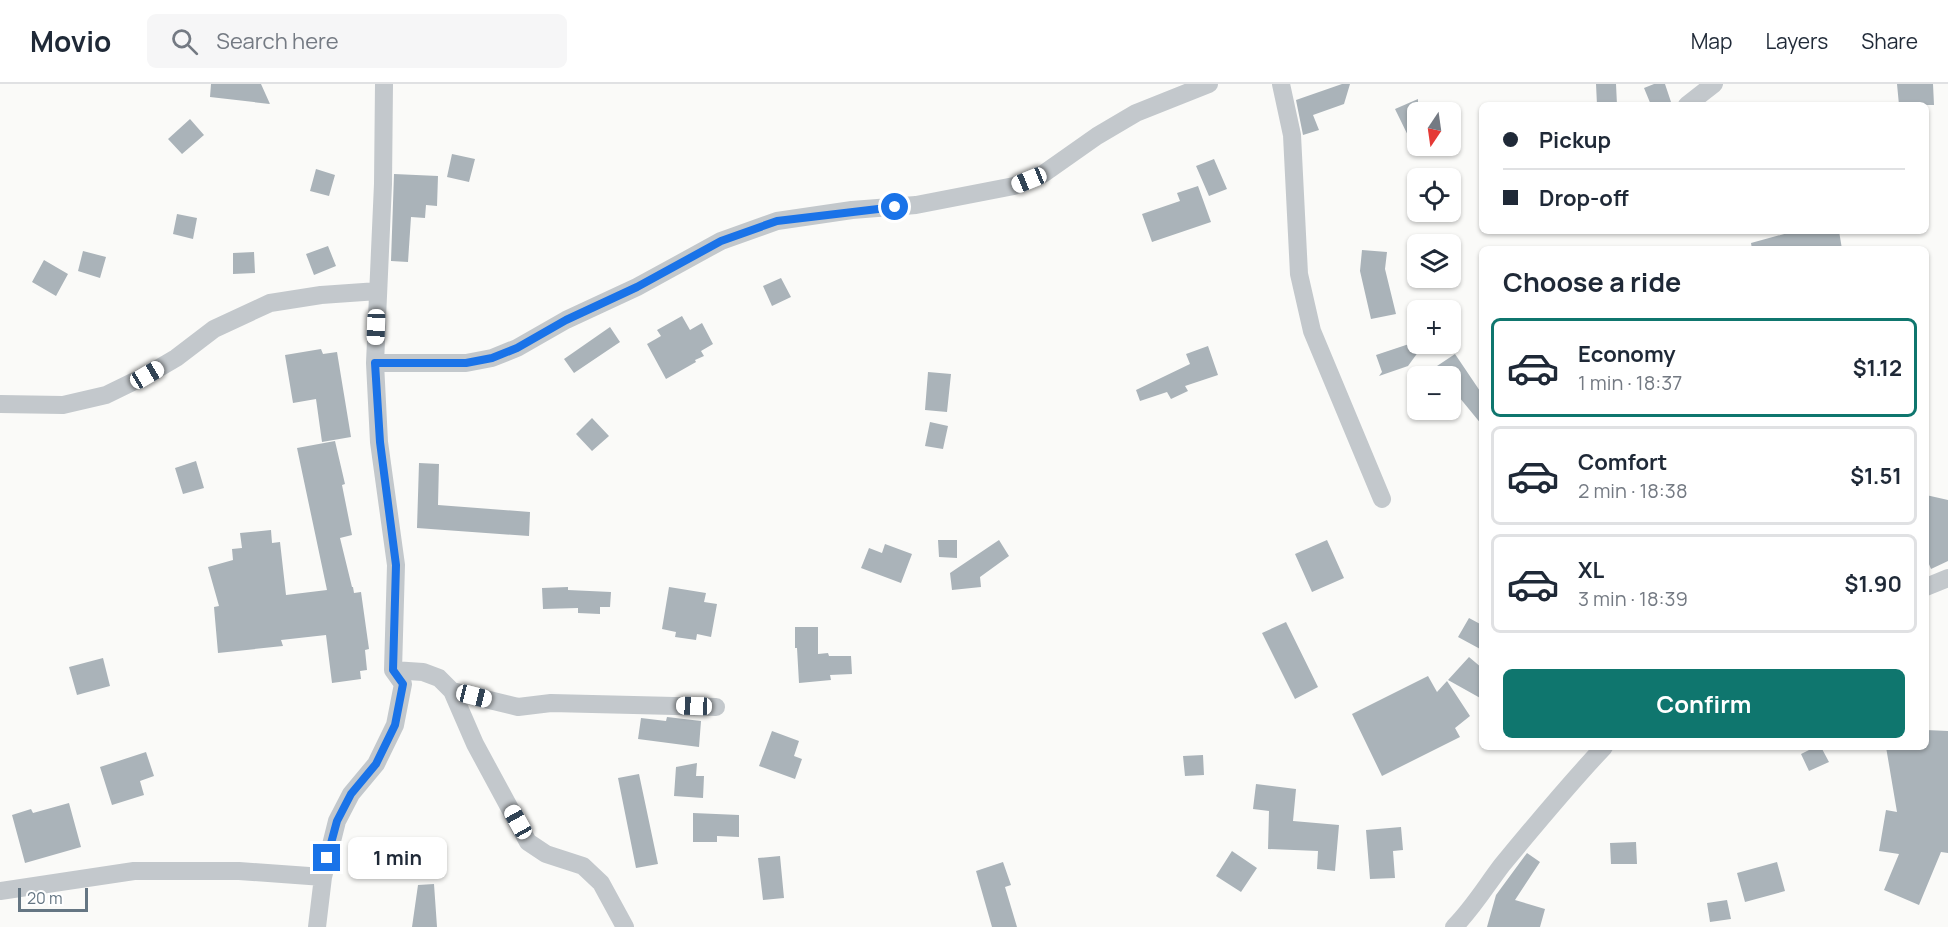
<!DOCTYPE html>
<meta charset="utf-8">
<style>
body{margin:0;font-family:Manrope,sans-serif;background:#f6f6f7;color:#1f2937;height:100vh;display:flex;flex-direction:column;font-size:22px;white-space:nowrap}
*{box-sizing:border-box;margin:0}
p{font-size:20px;color:#747a83}
.icon{flex:none;width:33px;height:33px;fill:none;stroke:currentColor;stroke-width:2;stroke-linecap:round;stroke-linejoin:round}
.map{position:relative;flex:1;overflow:hidden}
.details{position:absolute;left:1479px;top:162px;width:450px;height:504px;display:flex;flex-direction:column;background:#fff;border-radius:9px;box-shadow:0 2px 4px #0004}
.details>*{flex:none}
.hud{position:absolute;left:1479px;top:18px;width:450px;height:132px;border-radius:9px;box-shadow:0 2px 4px #0004;display:grid;align-content:center;height:132px;padding:0 24px;background:#fff}
.needle{width:39px;rotate:193deg}
.fabs{position:absolute;left:1407px;top:18px;display:grid;gap:12px}
.fabs a{display:grid;place-items:center;width:54px;height:54px;border-radius:9px;background:#fff;box-shadow:0 2px 4px #0004;font-size:30px}
.scale{position:absolute;left:18px;bottom:15px;width:70px;box-sizing:border-box;padding-left:6px;border:3px solid #657683;border-top:0;font-size:16px;line-height:21px;white-space:nowrap;color:#657683;-webkit-text-stroke:4px #fff;paint-order:stroke}
.end{position:absolute;width:27px;height:27px;margin:-14px;border:8px solid #1a73e8;background:#fff;box-shadow:0 0 0 3px #fff}
.from{border-radius:50%}
.bubble{position:absolute;height:42px;border-radius:9px;background:#fff;box-shadow:0 2px 4px #0004;font-size:20px;font-weight:700;line-height:42px;text-align:center}
.car{position:absolute;width:18px;height:36px;margin:-18px -9px;border-radius:8px;box-shadow:0 0 4px 2px #0007;background:linear-gradient(#fff 24%,#345 0 40%,#fff 0 76%,#345 0 86%,#fff 0)}
.hud b{display:flex;align-items:center;gap:21px;height:57px;font-size:22px}
.hud b+b{border-top:2px solid #e0e1e3}
.hud i{width:15px;height:15px;background:#1f2937}
ul{padding:0;list-style:none}
li{display:flex;align-items:center;gap:18px;height:99px;margin:0 12px 9px;padding:0 12px;border:3px solid #e0e1e3;border-radius:9px}
li div{flex:1}
li b{display:block;font-size:22px}
li em{font-style:normal;font-weight:700}
li.selected{border-color:#0f766e}
li>.icon{width:54px;height:54px;stroke-width:1.5}
h2{padding:0 24px;font-size:27px;line-height:72px}
.button{display:flex;gap:12px;margin-top:auto;padding:12px 24px}
.button a{flex:1;height:69px;border-radius:9px;background:#0f766e;color:#fff;font-size:24px;font-weight:700;line-height:69px;text-align:center}
header{display:flex;align-items:center;gap:36px;box-sizing:border-box;height:84px;padding:0 30px;background:#fff;border-bottom:2px solid #e0e1e3}
header strong{font-size:28px}
nav{display:flex;gap:33px;margin-inline-start:auto;font-size:21px}
.search{width:420px;height:54px;background:#f6f6f7;display:flex;align-items:center;gap:15px;box-sizing:border-box;padding:0 21px;border-radius:9px;color:#747a83;font-size:22px}
.map>svg:first-child{display:block}
.building{fill:#aab3b9}
.lines{fill:none;stroke-linecap:round;stroke-linejoin:round}
.street{stroke:#c3c8cc;stroke-width:18}
.route{stroke:#1a73e8;stroke-width:8}
</style>
<header>
<strong>Movio</strong>
<div class="search"><svg class="icon" aria-label="search" viewBox="0 0 24 24"><circle cx="10" cy="10" r="6"/><path d="M15 15l6 6"/></svg>Search here</div>
<nav><a>Map</a><a>Layers</a><a>Share</a></nav>
</header>
<div class="map">
<svg width="1948" height="843" viewBox="0 0 1948 843">
<rect width="100%" height="100%" fill="#fafaf8"/>
<path class="building" d="M 211,0 L 261,0 L 270,20 L 210,13 Z
M 1342,0 L 1350,0 L 1344,20 L 1313,31 L 1319,46 L 1303,51 L 1296,16 Z
M 1596,0 L 1616,0 L 1617,21 L 1597,21 Z
M 1654,0 L 1665,0 L 1672,21 L 1651,21 L 1644,4 Z
M 1897,0 L 1933,0 L 1934,21 L 1899,21 Z
M 1418,15 L 1418,72 L 1395,25 Z
M 190,35 L 204,51 L 182,70 L 168,55 Z
M 452,70 L 475,75 L 469,98 L 447,93 Z
M 1214,75 L 1227,105 L 1209,112 L 1196,82 Z
M 316,85 L 335,91 L 329,112 L 310,107 Z
M 394,90 L 438,92 L 437,122 L 426,121 L 425,134 L 411,133 L 408,178 L 391,177 Z
M 1198,102 L 1211,138 L 1152,158 L 1142,130 L 1180,117 L 1177,109 Z
M 177,130 L 197,134 L 193,155 L 173,150 Z
M 1795,147 L 1839,147 L 1842,165 L 1752,165 L 1751,159 Z
M 328,162 L 336,182 L 314,191 L 306,170 Z
M 1362,166 L 1387,168 L 1385,185 L 1396,230 L 1371,235 L 1360,187 Z
M 83,167 L 106,173 L 100,194 L 78,187 Z
M 254,168 L 255,189 L 233,190 L 233,169 Z
M 44,176 L 68,190 L 56,212 L 32,198 Z
M 781,194 L 791,213 L 772,222 L 763,202 Z
M 682,232 L 690,246 L 702,239 L 713,260 L 701,267 L 704,272 L 695,276 L 696,278 L 666,295 L 647,260 L 661,252 L 657,246 Z
M 610,243 L 620,258 L 574,289 L 564,275 Z
M 1418,257 L 1418,260 L 1424,260 L 1408,282 L 1379,292 L 1382,288 L 1376,271 Z
M 1208,262 L 1218,291 L 1185,302 L 1188,307 L 1171,315 L 1167,308 L 1140,317 L 1136,306 L 1190,280 L 1186,270 Z
M 321,265 L 323,270 L 337,268 L 351,353 L 322,358 L 316,315 L 293,319 L 285,271 Z
M 1455,270 L 1482,310 L 1482,341 L 1450,302 L 1450,292 L 1444,292 L 1437,282 Z
M 928,288 L 951,290 L 947,328 L 925,326 Z
M 592,334 L 609,352 L 592,367 L 576,350 Z
M 930,338 L 948,342 L 943,365 L 925,362 Z
M 335,357 L 345,400 L 342,401 L 352,451 L 340,454 L 352,503 L 353,503 L 354,509 L 361,508 L 369,565 L 365,566 L 367,586 L 360,587 L 361,595 L 332,599 L 326,551 L 281,556 L 283,562 L 218,569 L 214,523 L 219,522 L 208,483 L 233,476 L 232,465 L 242,464 L 240,449 L 271,446 L 272,459 L 280,458 L 286,511 L 327,506 L 297,364 Z
M 196,377 L 204,404 L 183,410 L 175,384 Z
M 419,379 L 439,380 L 438,421 L 530,428 L 529,452 L 417,444 Z
M 1926,411 L 1948,416 L 1948,477 L 1931,485 L 1926,473 Z
M 938,456 L 957,456 L 957,474 L 939,473 Z
M 999,456 L 1009,472 L 980,493 L 981,503 L 952,506 L 950,489 Z
M 1327,456 L 1344,494 L 1312,508 L 1295,470 Z
M 885,460 L 912,470 L 901,499 L 861,484 L 869,464 L 882,469 Z
M 568,503 L 568,506 L 611,508 L 610,523 L 600,523 L 600,530 L 578,529 L 578,524 L 543,525 L 542,504 Z
M 669,503 L 706,509 L 704,518 L 717,520 L 711,553 L 697,550 L 696,556 L 675,553 L 676,548 L 662,545 Z
M 1469,534 L 1482,541 L 1482,566 L 1458,553 Z
M 1286,538 L 1318,603 L 1295,615 L 1262,549 Z
M 795,543 L 818,543 L 818,570 L 828,569 L 829,572 L 851,572 L 852,590 L 830,591 L 831,596 L 799,599 L 797,564 L 795,564 Z
M 1469,573 L 1482,584 L 1482,615 L 1448,596 Z
M 103,574 L 110,602 L 77,611 L 69,583 Z
M 1428,592 L 1437,608 L 1447,597 L 1470,632 L 1455,644 L 1460,653 L 1382,692 L 1352,630 Z
M 667,633 L 701,637 L 699,663 L 638,655 L 641,634 L 666,637 Z
M 1926,646 L 1948,647 L 1948,769 L 1941,768 L 1919,821 L 1884,806 L 1899,770 L 1879,767 L 1886,726 L 1897,728 L 1886,663 L 1926,663 Z
M 772,647 L 799,657 L 794,672 L 802,675 L 795,695 L 759,682 Z
M 1815,663 L 1821,663 L 1829,678 L 1809,687 L 1801,670 Z
M 146,668 L 154,692 L 140,697 L 144,711 L 112,721 L 100,683 Z
M 1203,671 L 1204,691 L 1185,692 L 1183,672 Z
M 697,679 L 696,692 L 704,692 L 703,714 L 674,712 L 676,683 Z
M 639,690 L 658,780 L 636,784 L 618,694 Z
M 1256,700 L 1296,705 L 1293,737 L 1339,741 L 1335,787 L 1317,785 L 1318,767 L 1268,765 L 1269,727 L 1253,725 Z
M 69,719 L 81,763 L 25,779 L 12,731 L 31,725 L 33,729 Z
M 693,729 L 739,731 L 739,753 L 717,752 L 717,758 L 693,758 Z
M 1401,743 L 1403,766 L 1393,767 L 1395,794 L 1370,795 L 1366,746 Z
M 1636,758 L 1637,780 L 1611,780 L 1610,759 Z
M 1232,767 L 1257,784 L 1241,808 L 1216,792 Z
M 1527,769 L 1540,778 L 1515,816 L 1545,825 L 1540,843 L 1487,843 L 1496,811 Z
M 378,771 L 411,771 L 410,795 L 377,794 Z
M 780,772 L 784,814 L 763,816 L 758,774 Z
M 1003,778 L 1011,801 L 1005,803 L 1017,843 L 992,843 L 976,787 Z
M 1777,778 L 1785,807 L 1745,818 L 1737,789 Z
M 434,800 L 437,843 L 412,843 L 418,801 Z
M 1727,816 L 1731,835 L 1710,838 L 1707,819 Z"/>
<g class="lines">
<path class="street" d="M 1281,0 L 1292,51 L 1299,190 L 1312,247 L 1382,415
M 1687,21 L 1714,0
M 375,279 L 466,279 L 492,274 L 517,264 L 566,236 L 637,203 L 721,157 L 777,137 L 852,126 L 916,121 L 1014,102 L 1043,90 L 1097,52 L 1136,29 L 1209,0
M 0,320 L 63,321 L 106,311 L 147,291 L 176,274 L 214,245 L 270,219 L 321,211 L 378,207
M 1926,503 L 1948,494
M 393,586 L 423,588 L 439,594 L 452,607 L 475,660 L 528,758 L 546,770 L 583,782 L 601,799 L 625,843
M 452,607 L 518,623 L 551,619 L 716,623
M 0,807 L 134,787 L 239,787 L 323,793
M 317,843 L 323,793 L 337,737 L 351,710 L 376,680 L 395,641 L 403,600 L 393,586 L 396,481 L 379,358 L 375,279 L 383,100 L 384,0
M 1454,843 C 1473,824 1486,802 1502,781 C 1535,741 1568,701 1604,663"/>
</g>
<g class="lines">
<path class="route" d="M 327,774 L 337,737 L 351,710 L 376,680 L 395,641 L 403,600 L 393,586 L 396,481 L 380,358 L 375,279 L 466,279 L 492,274 L 517,264 L 566,236 L 637,203 L 721,157 L 777,137 L 895,123"/>
</g>
</svg>
<div class="fabs">
<a><svg class="needle" viewBox="-14 -14 28 28"><path d="M0-13l5 13h-10z" fill="#e53935"/><path d="M0 13l5-13h-10z" fill="#747a83"/></svg></a>
<a><svg class="icon" aria-label="locate" viewBox="0 0 24 24"><circle cx="12" cy="12" r="6"/><path d="M12 2v4M12 18v4M2 12h4M18 12h4"/></svg></a>
<a><svg class="icon" aria-label="layers" viewBox="0 0 24 24"><path d="M12 4l9 5-9 5-9-5zM3 14l9 5 9-5"/></svg></a>
<a>+</a>
<a>−</a>
</div>
<div class="scale">20 m</div>
<i class="end from" style="left:895px;top:123px"></i>
<i class="end" style="left:327px;top:774px"></i>
<div class="bubble" style="left:348px;top:753px;width:99px">1 min</div>
<i class="car" style="left:1029px;top:96px;rotate:248deg"></i>
<i class="car" style="left:376px;top:243px;rotate:182deg"></i>
<i class="car" style="left:147px;top:291px;rotate:60deg"></i>
<i class="car" style="left:474px;top:612px;rotate:104deg"></i>
<i class="car" style="left:694px;top:622px;rotate:272deg"></i>
<i class="car" style="left:518px;top:738px;rotate:331deg"></i>
<div class="hud">
<b><i class="from"></i>Pickup</b>
<b><i></i>Drop-off</b>
</div>
<section class="details">
<h2>Choose a ride</h2>
<ul>
<li class="selected"><svg class="icon" aria-label="car" viewBox="0 0 24 24"><path d="M5 17H2v-5l4-1 3-4h7l3 4 3 1v5h-3M9 17h6M6 11h13"/><circle cx="7" cy="17" r="2"/><circle cx="17" cy="17" r="2"/></svg><div><b>Economy</b><p>1 min · 18:37</p></div><em>$1.12</em></li>
<li><svg class="icon" aria-label="car" viewBox="0 0 24 24"><path d="M5 17H2v-5l4-1 3-4h7l3 4 3 1v5h-3M9 17h6M6 11h13"/><circle cx="7" cy="17" r="2"/><circle cx="17" cy="17" r="2"/></svg><div><b>Comfort</b><p>2 min · 18:38</p></div><em>$1.51</em></li>
<li><svg class="icon" aria-label="car" viewBox="0 0 24 24"><path d="M5 17H2v-5l4-1 3-4h7l3 4 3 1v5h-3M9 17h6M6 11h13"/><circle cx="7" cy="17" r="2"/><circle cx="17" cy="17" r="2"/></svg><div><b>XL</b><p>3 min · 18:39</p></div><em>$1.90</em></li>
</ul>
<div class="button"><a>Confirm</a></div>
</section>
</div>
